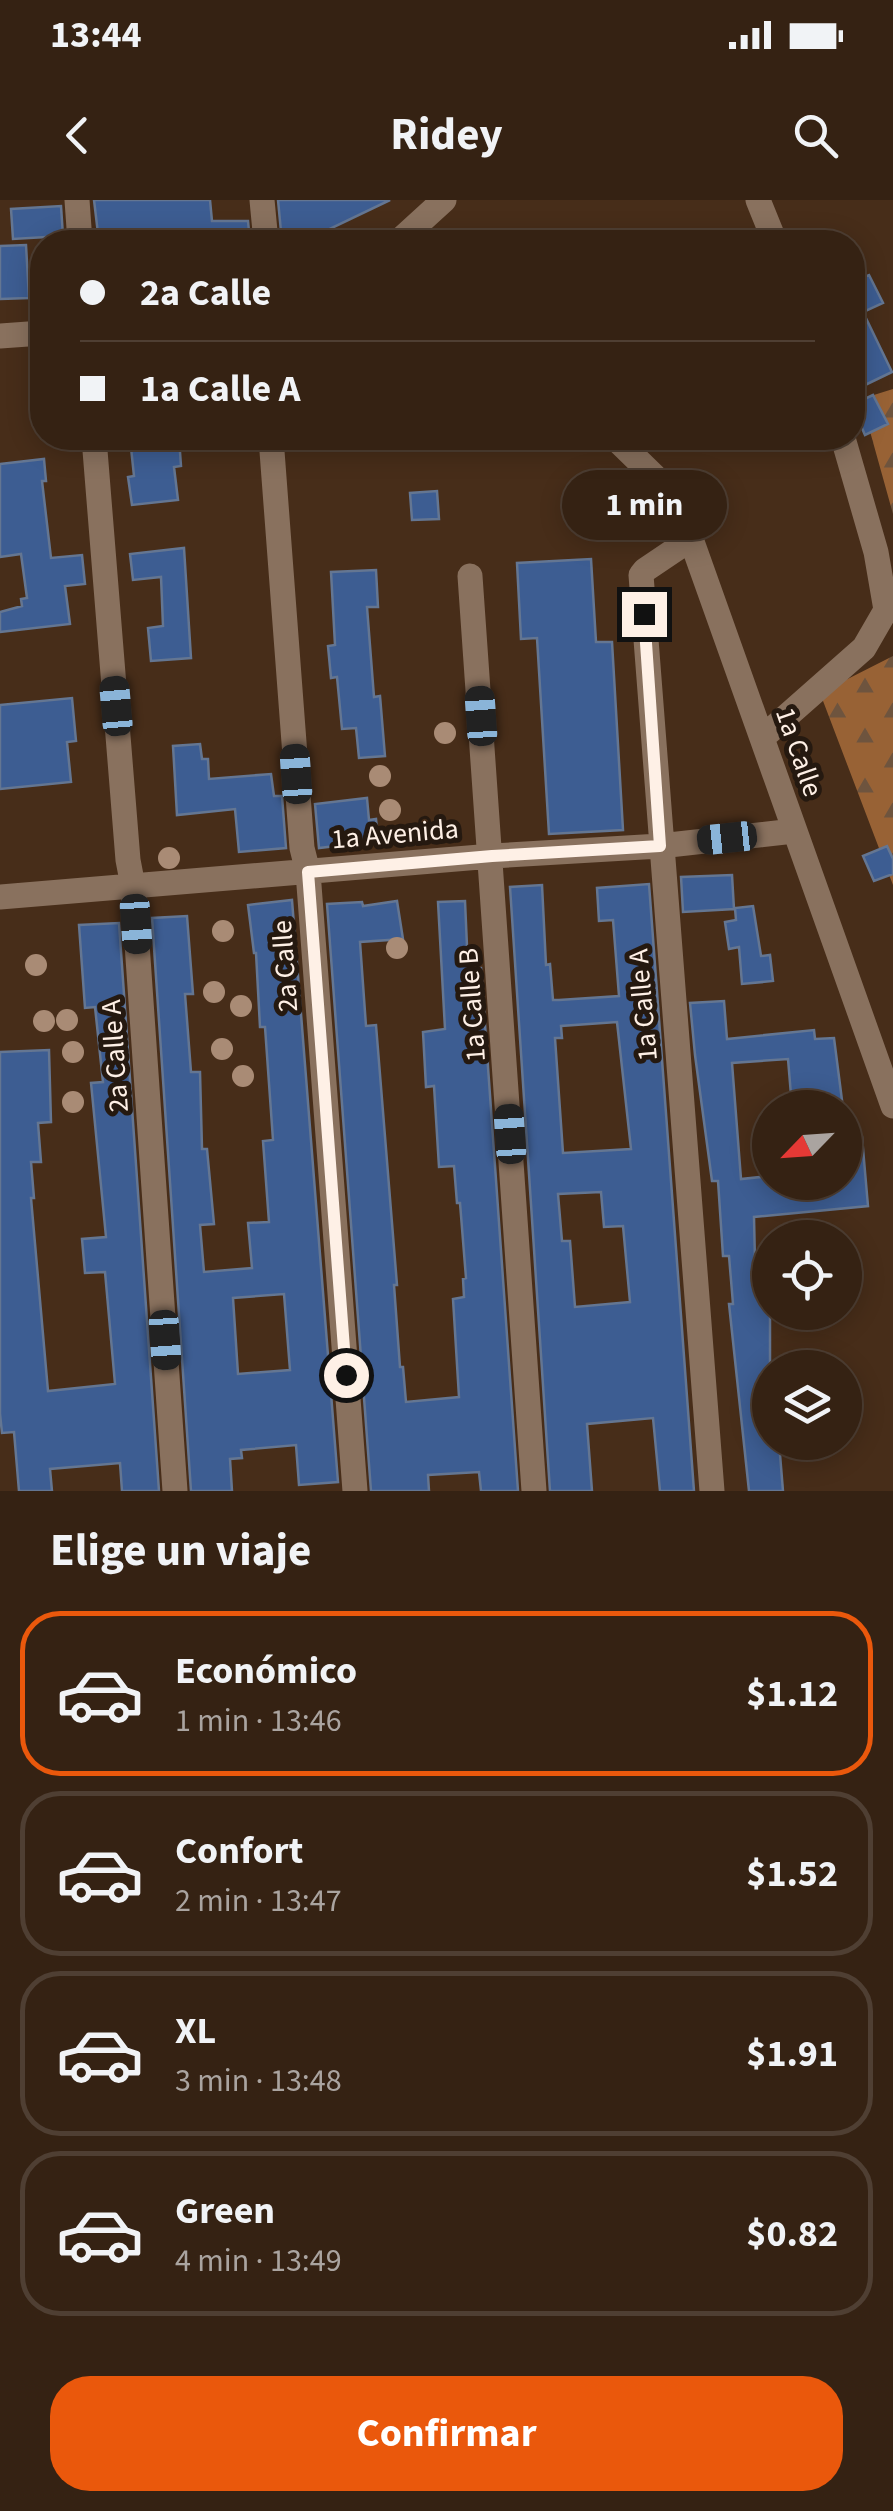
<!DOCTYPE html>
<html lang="es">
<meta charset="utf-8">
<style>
body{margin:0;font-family:"Source Sans 3",sans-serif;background:#402f21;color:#f1f3f6;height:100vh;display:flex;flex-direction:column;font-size:38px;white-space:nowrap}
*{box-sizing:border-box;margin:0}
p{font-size:32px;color:#aaa4a0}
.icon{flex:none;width:55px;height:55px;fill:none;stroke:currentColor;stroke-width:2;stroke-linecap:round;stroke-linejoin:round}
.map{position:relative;height:1291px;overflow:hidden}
.sheet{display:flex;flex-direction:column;background:#352213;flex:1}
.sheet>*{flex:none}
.top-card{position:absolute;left:30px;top:30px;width:835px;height:220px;border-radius:40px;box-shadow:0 5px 25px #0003,0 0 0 2px #4f3f33;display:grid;align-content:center;height:220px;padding:0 50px;background:#352213}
.needle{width:65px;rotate:245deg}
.buttons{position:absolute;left:752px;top:890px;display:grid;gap:20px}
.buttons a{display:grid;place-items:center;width:110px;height:110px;border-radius:50%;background:#352213;box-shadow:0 5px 25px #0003,0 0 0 2px #4f3f33;font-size:50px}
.end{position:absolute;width:45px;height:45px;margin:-22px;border:12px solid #fef0e6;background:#111;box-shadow:0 0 0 5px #111}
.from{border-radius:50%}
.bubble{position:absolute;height:70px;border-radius:35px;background:#352213;box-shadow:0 5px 25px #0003,0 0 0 2px #4f3f33;font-size:32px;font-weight:700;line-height:70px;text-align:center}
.car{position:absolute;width:30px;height:60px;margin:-30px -15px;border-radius:12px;box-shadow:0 0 8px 2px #0007;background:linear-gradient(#222 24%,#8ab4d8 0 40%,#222 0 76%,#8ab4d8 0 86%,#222 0)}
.top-card b{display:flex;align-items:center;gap:35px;height:95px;font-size:38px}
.top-card b+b{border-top:2px solid #4f3f33}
.top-card i{width:25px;height:25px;background:#f1f3f6}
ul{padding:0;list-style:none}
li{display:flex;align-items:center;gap:30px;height:165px;margin:0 20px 15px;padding:0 30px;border:5px solid #4f3f33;border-radius:40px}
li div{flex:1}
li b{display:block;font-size:38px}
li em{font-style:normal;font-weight:700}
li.on{border-color:#ea580c}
li>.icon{width:90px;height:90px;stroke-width:1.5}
h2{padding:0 50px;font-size:45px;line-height:120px}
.primary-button{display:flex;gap:20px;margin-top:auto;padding:20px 50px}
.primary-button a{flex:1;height:115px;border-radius:40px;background:#ea580c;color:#fff;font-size:40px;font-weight:700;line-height:115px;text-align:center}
.status{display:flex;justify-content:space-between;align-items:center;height:70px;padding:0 50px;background:#352213;direction:ltr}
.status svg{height:28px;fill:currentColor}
header{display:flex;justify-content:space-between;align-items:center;height:130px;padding:0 50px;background:#352213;font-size:45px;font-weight:700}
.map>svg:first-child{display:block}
.forest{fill:url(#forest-firs)}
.building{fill:#3d5d92;stroke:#647692;stroke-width:2.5;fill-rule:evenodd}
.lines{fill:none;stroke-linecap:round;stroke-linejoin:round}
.street{stroke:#89715e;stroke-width:25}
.tree{fill:#a98b75}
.route{stroke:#fef0e6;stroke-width:12}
.labels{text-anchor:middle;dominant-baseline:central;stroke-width:10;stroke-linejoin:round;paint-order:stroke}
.street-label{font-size:28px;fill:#fef0e6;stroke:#251910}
</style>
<div class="status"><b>13:44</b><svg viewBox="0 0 49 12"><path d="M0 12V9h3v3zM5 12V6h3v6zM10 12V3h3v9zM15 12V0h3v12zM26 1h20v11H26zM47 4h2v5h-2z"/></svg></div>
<header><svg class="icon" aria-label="back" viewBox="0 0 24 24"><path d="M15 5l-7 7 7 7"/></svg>Ridey<svg class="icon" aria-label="search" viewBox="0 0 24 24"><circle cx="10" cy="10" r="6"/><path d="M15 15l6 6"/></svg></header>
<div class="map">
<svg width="893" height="1291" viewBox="0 0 893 1291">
<defs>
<pattern id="forest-firs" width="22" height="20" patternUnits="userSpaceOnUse" patternTransform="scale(2.5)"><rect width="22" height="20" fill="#986235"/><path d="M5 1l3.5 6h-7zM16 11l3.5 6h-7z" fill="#6e543e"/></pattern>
</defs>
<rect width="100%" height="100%" fill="#472d19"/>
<path class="forest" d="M 893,189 L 893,314 L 861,199 Z
M 893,456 L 893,685 L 820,493 Z"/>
<path class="building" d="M 94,0 L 210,0 L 212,21 L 248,21 L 250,42 L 99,42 Z
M 278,0 L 390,0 L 321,33 L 325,42 L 282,42 Z
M 61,6 L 63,36 L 13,39 L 11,9 Z
M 26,45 L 29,98 L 0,99 L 0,46 Z
M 869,75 L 883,103 L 863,112 L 892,172 L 863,186 L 852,164 L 852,82 Z
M 873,195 L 888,224 L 865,235 L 852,205 Z
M 130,238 L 179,238 L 181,266 L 174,267 L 178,300 L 132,305 L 128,277 L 134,276 Z
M 44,259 L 46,281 L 42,281 L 51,358 L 82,355 L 85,384 L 65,386 L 70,424 L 0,432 L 0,412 L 22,406 L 21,399 L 27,398 L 21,354 L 0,357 L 0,264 Z
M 437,291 L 439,319 L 412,320 L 410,293 Z
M 184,348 L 191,458 L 151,461 L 148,428 L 163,426 L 161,377 L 133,380 L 130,354 Z
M 591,359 L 596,442 L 612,442 L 623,630 L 549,634 L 537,438 L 521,439 L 517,363 Z
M 376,370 L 378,407 L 367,407 L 374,497 L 380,496 L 385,556 L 359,558 L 356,528 L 342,529 L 337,477 L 331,478 L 328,446 L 335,445 L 331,372 Z
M 72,498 L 76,541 L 67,542 L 71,582 L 0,589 L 0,505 Z
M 200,544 L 202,559 L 208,559 L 209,579 L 271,574 L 274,596 L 282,596 L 286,648 L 239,652 L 235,609 L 177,615 L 173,546 Z
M 367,598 L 369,620 L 376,619 L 378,641 L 319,648 L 315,604 Z
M 887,646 L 893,659 L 893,674 L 874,681 L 863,656 Z
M 732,675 L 734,709 L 683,712 L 681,677 Z
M 649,684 L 694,1291 L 660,1291 L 653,1218 L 587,1224 L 592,1291 L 550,1291 L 510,687 L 542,685 L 546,765 L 550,764 L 553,800 L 559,800 L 619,796 L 613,720 L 599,721 L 597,688 ZM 617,822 L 631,949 L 563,953 L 555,838 L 562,838 L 561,826 ZM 601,992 L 604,1027 L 623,1026 L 630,1102 L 575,1107 L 570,1041 L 562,1041 L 558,994 Z
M 292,700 L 338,1282 L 299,1285 L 296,1245 L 241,1250 L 242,1258 L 230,1259 L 232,1291 L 191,1291 L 152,718 L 187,716 L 193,794 L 185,794 L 191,872 L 200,872 L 202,949 L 207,949 L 214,1024 L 200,1025 L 204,1072 L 252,1068 L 248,1023 L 269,1022 L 263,941 L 273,940 L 265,827 L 260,827 L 256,753 L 254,753 L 248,705 ZM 284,1094 L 290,1170 L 238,1174 L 233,1098 Z
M 397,701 L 403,739 L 360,742 L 366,826 L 376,825 L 397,1085 L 394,1085 L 400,1167 L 403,1167 L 406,1202 L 459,1197 L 453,1099 L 464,1097 L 463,1079 L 466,1078 L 460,1003 L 457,1003 L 454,966 L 439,967 L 434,886 L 426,887 L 423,832 L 445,829 L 438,702 L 465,701 L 468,769 L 481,768 L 518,1291 L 481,1291 L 479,1272 L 428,1275 L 429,1291 L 371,1291 L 327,704 L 362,702 L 363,706 Z
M 753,706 L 761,756 L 770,755 L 773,781 L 742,784 L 739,747 L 729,749 L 725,722 L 736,720 L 735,708 Z
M 119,723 L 159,1291 L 122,1291 L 120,1263 L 50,1269 L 52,1291 L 19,1291 L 14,1232 L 2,1233 L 0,1214 L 0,852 L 49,850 L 51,922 L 38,923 L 41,962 L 31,962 L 34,998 L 31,998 L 48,1191 L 115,1184 L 105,1072 L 85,1073 L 82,1039 L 106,1037 L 91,883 L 103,882 L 95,807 L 85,808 L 79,725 Z
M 724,801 L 727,839 L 814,830 L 815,839 L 834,838 L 843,908 L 816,908 L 814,893 L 791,895 L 788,859 L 732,863 L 741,979 L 770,976 L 770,982 L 845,982 L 845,938 L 862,937 L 868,1006 L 754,1017 L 755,1062 L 758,1062 L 761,1097 L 770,1097 L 770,1242 L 779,1242 L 783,1291 L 749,1291 L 729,1104 L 733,1104 L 729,1056 L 723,1056 L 718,981 L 712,981 L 695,855 L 690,803 Z"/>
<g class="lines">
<path class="street" d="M 77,0 L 80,42
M 262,0 L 266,42
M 758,0 L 775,42
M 398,42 L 444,0
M 0,136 L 42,133
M 94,238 L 128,660 L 133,686 L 175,1291
M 271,238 L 302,648 L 308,672 L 355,1291
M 615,238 L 654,276 L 691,339 L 893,906
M 691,339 L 645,370 L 641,375 L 712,1291
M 470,376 L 534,1291
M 763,537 L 864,448 L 886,410 L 876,352 L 843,238
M 0,697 L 492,656 L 660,646 L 794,631"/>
</g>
<g class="tree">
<circle cx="445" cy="533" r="11"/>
<circle cx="380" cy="576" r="11"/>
<circle cx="390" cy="610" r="11"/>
<circle cx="169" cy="658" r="11"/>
<circle cx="223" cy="731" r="11"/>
<circle cx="397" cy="748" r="11"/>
<circle cx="36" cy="765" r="11"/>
<circle cx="214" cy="792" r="11"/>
<circle cx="241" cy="806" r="11"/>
<circle cx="67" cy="820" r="11"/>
<circle cx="44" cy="821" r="11"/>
<circle cx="222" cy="849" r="11"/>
<circle cx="73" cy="852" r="11"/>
<circle cx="243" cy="876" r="11"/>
<circle cx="73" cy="902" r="11"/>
</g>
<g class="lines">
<path class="route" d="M 346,1175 L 308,672 L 492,656 L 660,646 L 644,414"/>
</g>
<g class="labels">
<g class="street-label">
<text transform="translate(799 552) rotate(71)">1a Calle</text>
<text transform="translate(395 634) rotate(-5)">1a Avenida</text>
<text transform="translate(285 766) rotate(-94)">2a Calle</text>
<text transform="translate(472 805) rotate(-94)">1a Calle B</text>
<text transform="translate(643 805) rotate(-95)">1a Calle A</text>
<text transform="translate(115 856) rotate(-94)">2a Calle A</text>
</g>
</g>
</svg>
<div class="buttons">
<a><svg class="needle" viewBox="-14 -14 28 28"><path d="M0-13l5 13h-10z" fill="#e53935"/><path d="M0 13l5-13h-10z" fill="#aaa4a0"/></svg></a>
<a><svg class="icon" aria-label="locate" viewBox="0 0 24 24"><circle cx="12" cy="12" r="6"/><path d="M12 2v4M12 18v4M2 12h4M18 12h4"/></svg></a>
<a><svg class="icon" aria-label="layers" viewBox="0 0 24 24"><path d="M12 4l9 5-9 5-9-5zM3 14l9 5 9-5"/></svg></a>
</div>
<i class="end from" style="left:346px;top:1175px"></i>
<i class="end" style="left:644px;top:414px"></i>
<div class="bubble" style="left:562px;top:270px;width:165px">1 min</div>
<i class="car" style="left:116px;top:506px;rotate:355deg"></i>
<i class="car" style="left:481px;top:516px;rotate:356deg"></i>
<i class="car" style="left:296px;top:574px;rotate:356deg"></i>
<i class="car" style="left:727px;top:638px;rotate:264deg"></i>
<i class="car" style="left:136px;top:724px;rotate:176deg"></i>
<i class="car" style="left:510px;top:934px;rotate:356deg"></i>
<i class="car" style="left:165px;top:1140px;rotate:176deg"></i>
<div class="top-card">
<b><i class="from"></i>2a Calle</b>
<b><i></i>1a Calle A</b>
</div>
</div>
<section class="sheet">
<h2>Elige un viaje</h2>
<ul>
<li class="on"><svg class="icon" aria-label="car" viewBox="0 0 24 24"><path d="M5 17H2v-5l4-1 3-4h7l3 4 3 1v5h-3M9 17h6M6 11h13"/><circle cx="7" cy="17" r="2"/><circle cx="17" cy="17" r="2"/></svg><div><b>Económico</b><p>1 min · 13:46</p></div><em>$1.12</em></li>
<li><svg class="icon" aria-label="car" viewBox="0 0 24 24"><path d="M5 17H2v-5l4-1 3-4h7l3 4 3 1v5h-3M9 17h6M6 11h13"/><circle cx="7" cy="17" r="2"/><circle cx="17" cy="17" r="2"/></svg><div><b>Confort</b><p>2 min · 13:47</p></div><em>$1.52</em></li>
<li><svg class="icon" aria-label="car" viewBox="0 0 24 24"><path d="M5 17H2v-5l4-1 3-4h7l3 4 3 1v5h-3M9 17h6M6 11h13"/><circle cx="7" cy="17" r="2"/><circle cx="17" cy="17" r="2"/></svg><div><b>XL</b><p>3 min · 13:48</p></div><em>$1.91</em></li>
<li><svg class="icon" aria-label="car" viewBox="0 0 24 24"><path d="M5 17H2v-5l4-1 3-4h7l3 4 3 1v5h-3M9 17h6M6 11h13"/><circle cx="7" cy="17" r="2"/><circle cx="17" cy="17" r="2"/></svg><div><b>Green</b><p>4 min · 13:49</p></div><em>$0.82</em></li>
</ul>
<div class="primary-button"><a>Confirmar</a></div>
</section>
